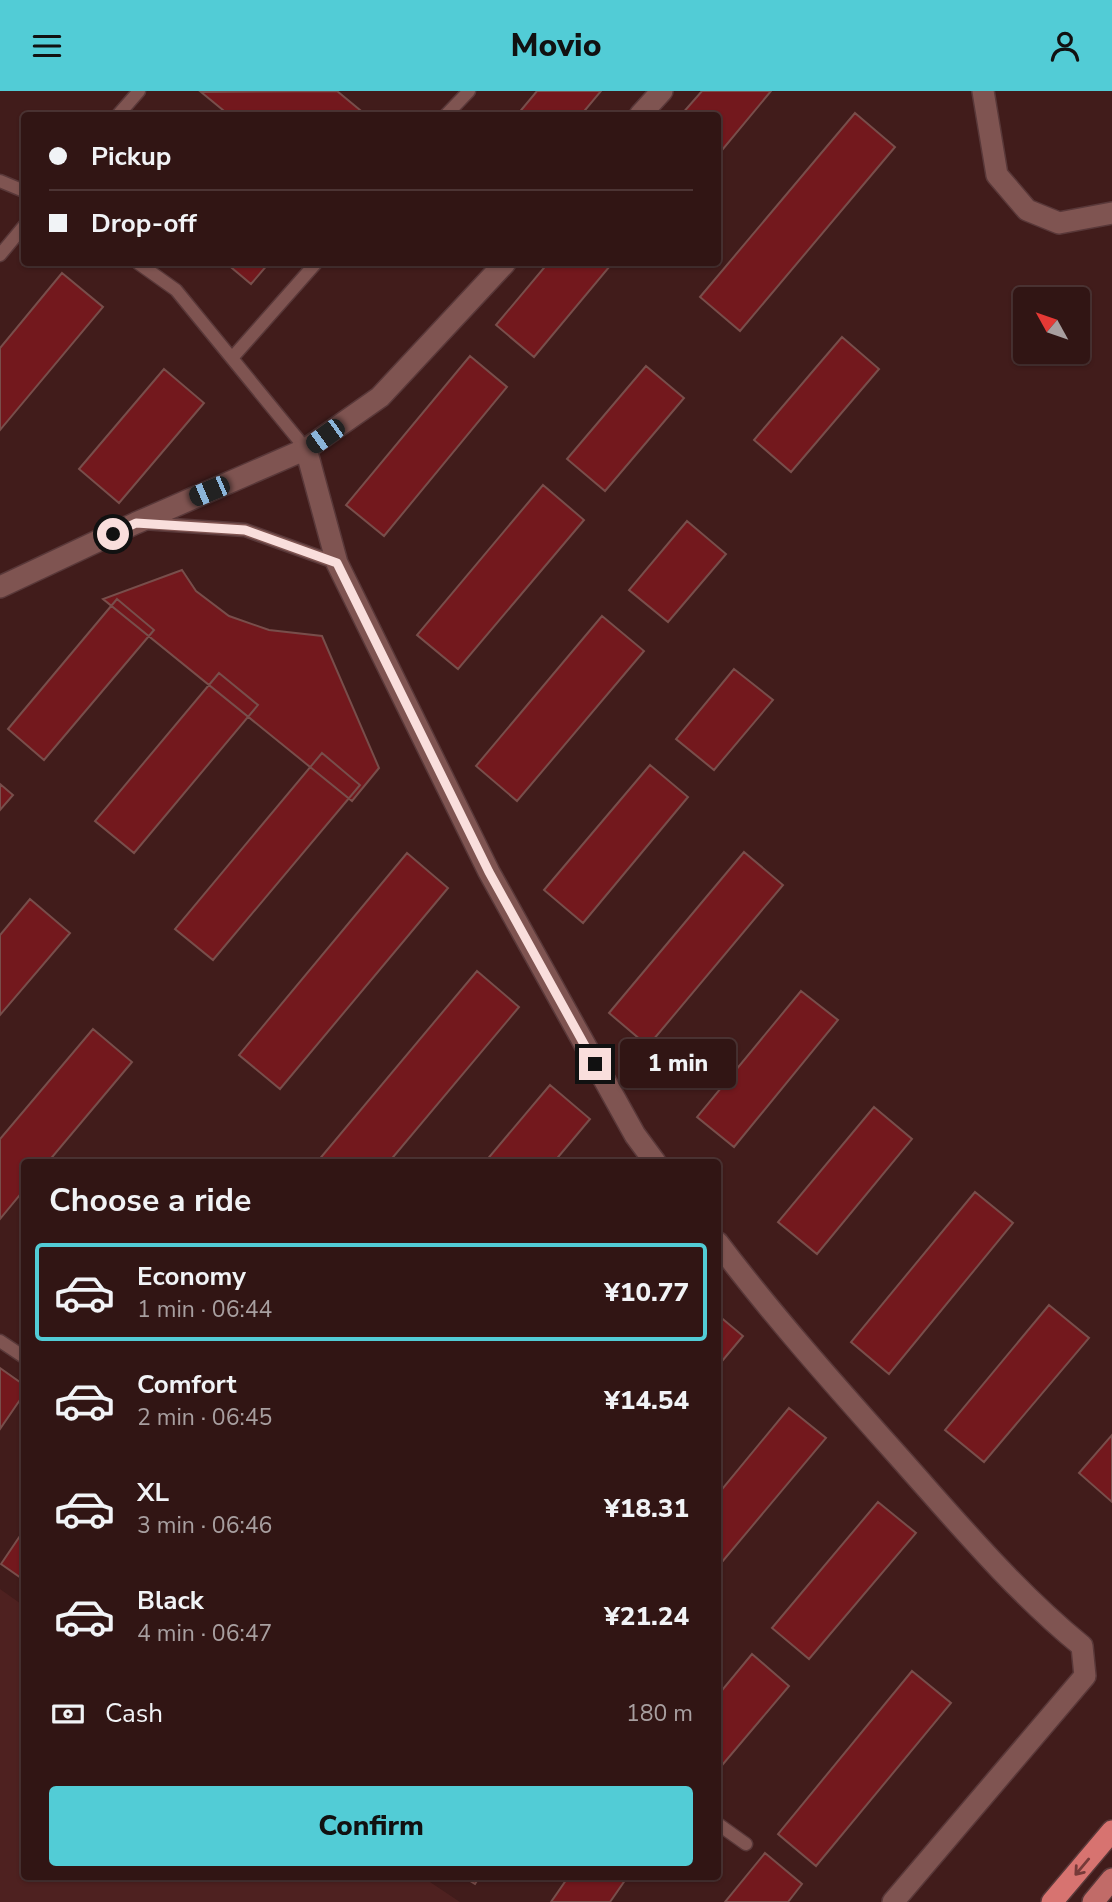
<!DOCTYPE html>
<meta charset="utf-8">
<style>
body{margin:0;font-family:"Nunito Sans",sans-serif;background:#391e1d;color:#f1f3f6;height:100vh;display:flex;flex-direction:column;font-size:26px;white-space:nowrap}
*{box-sizing:border-box;margin:0}
p{font-size:23px;color:#a89fa0}
.icon{flex:none;width:38px;height:38px;fill:none;stroke:currentColor;stroke-width:2;stroke-linecap:round;stroke-linejoin:round}
.map{position:relative;flex:1;overflow:hidden}
.panel{position:absolute;left:21px;top:1068px;width:700px;height:721px;display:flex;flex-direction:column;background:#311514;border-radius:7px;box-shadow:0 2px 5px #0004,0 0 0 2px #4c3434}
.panel>*{flex:none}
.hud{position:absolute;left:21px;top:21px;width:700px;height:154px;border-radius:7px;box-shadow:0 2px 5px #0004,0 0 0 2px #4c3434;display:grid;align-content:center;height:154px;padding:0 28px;background:#311514}
.needle{width:46px;rotate:310deg}
.tools{position:absolute;left:1013px;top:196px;display:grid;gap:14px}
.tools a{display:grid;place-items:center;width:77px;height:77px;border-radius:7px;background:#311514;box-shadow:0 2px 5px #0004,0 0 0 2px #4c3434;font-size:35px}
.end{position:absolute;width:32px;height:32px;margin:-16px;border:9px solid #f9dedc;background:#111;box-shadow:0 0 0 4px #111}
.from{border-radius:50%}
.bubble{position:absolute;height:49px;border-radius:7px;background:#311514;box-shadow:0 2px 5px #0004,0 0 0 2px #4c3434;font-size:23px;font-weight:800;line-height:49px;text-align:center}
.car{position:absolute;width:21px;height:42px;margin:-21px -10px;border-radius:9px;box-shadow:0 0 5px 2px #0007;background:linear-gradient(#222 24%,#8ab4d8 0 40%,#222 0 76%,#8ab4d8 0 86%,#222 0)}
.hud b{display:flex;align-items:center;gap:24px;height:66px;font-size:26px}
.hud b+b{border-top:2px solid #4c3434}
.hud i{width:18px;height:18px;background:#f1f3f6}
ul{padding:0;list-style:none}
li{display:flex;align-items:center;gap:21px;height:98px;margin:0 14px 10px;padding:0 14px;border:4px solid transparent;border-radius:7px}
li div{flex:1}
li b{display:block;font-size:26px}
li em{font-style:normal;font-weight:800}
li.selected{border-color:#52ccd6}
li>.icon{width:63px;height:63px;stroke-width:1.5}
h2{padding:0 28px;font-size:32px;line-height:84px}
.pay{display:flex;align-items:center;gap:18px;height:77px;padding:0 28px;font-size:26px}
.pay p{margin-inline-start:auto}
.button{display:flex;gap:14px;margin-top:auto;padding:14px 28px}
.button a{flex:1;height:80px;border-radius:7px;background:#52ccd6;color:#111;font-size:28px;font-weight:800;line-height:80px;text-align:center}
header{display:flex;justify-content:space-between;align-items:center;height:91px;padding:0 28px;background:#52ccd6;color:#111;font-size:32px;font-weight:800}
.map>svg:first-child{display:block}
.built{fill:#4e2120}
.building{fill:#73181d;stroke:#784e4b;stroke-width:2}
.lines{fill:none;stroke-linecap:round;stroke-linejoin:round}
.service-casing{stroke:#593839;stroke-width:15}
.minor-casing{stroke:#593839;stroke-width:24}
.primary-casing{stroke:#593839;stroke-width:24}
.trunk-casing{stroke:#593839;stroke-width:24}
.service{stroke:#7f5451;stroke-width:12}
.minor{stroke:#7f5451;stroke-width:21}
.primary{stroke:#c16b68;stroke-width:21}
.trunk{stroke:#d77370;stroke-width:21}
.oneway{stroke:#763a39}
.route{stroke:#f9dedc;stroke-width:9}
</style>
<header><svg class="icon" aria-label="menu" viewBox="0 0 24 24"><path d="M4 6h16M4 12h16M4 18h16"/></svg>Movio<svg class="icon" aria-label="person" viewBox="0 0 24 24"><circle cx="12" cy="8" r="4"/><path d="M4 21q1-7 8-7t8 7"/></svg></header>
<div class="map">
<svg width="1112" height="1811" viewBox="0 0 1112 1811">
<rect width="100%" height="100%" fill="#411c1b"/>
<path class="built" d="M 0,1498 L 24,1515 L 24,1785 L 421,1785 L 460,1811 L 0,1811 Z"/>
<path class="building" d="M 337,0 L 366,24 L 282,24 L 278,22 L 276,24 L 229,24 L 201,1 Z
M 537,0 L 601,0 L 581,24 L 517,24 Z
M 702,0 L 771,0 L 718,64 L 718,24 L 681,24 Z
M 855,22 L 895,56 L 740,240 L 700,206 Z
M 226,172 L 269,172 L 251,193 Z
M 548,172 L 606,172 L 610,175 L 534,266 L 496,234 Z
M 62,182 L 103,216 L 0,339 L 0,257 Z
M 842,246 L 879,278 L 791,381 L 754,349 Z
M 470,265 L 507,296 L 384,445 L 346,414 Z
M 646,275 L 684,307 L 605,400 L 567,368 Z
M 164,278 L 204,312 L 119,412 L 79,378 Z
M 543,394 L 584,429 L 458,578 L 417,544 Z
M 687,430 L 726,463 L 668,531 L 629,499 Z
M 182,479 L 196,500 L 229,525 L 269,539 L 322,545 L 379,677 L 352,710 L 103,508 Z
M 117,508 L 154,539 L 44,669 L 8,638 Z
M 602,525 L 644,560 L 517,710 L 476,675 Z
M 734,578 L 773,609 L 714,679 L 676,648 Z
M 219,582 L 258,614 L 134,762 L 95,730 Z
M 322,662 L 360,694 L 213,869 L 175,838 Z
M 650,674 L 688,706 L 583,832 L 544,799 Z
M 0,693 L 13,704 L 0,719 Z
M 744,761 L 783,794 L 648,955 L 609,922 Z
M 407,762 L 448,797 L 280,998 L 239,964 Z
M 30,808 L 70,842 L 0,924 L 0,844 Z
M 477,880 L 519,916 L 389,1071 L 317,1071 Z
M 801,900 L 838,929 L 734,1056 L 697,1026 Z
M 93,938 L 132,971 L 48,1071 L 24,1071 L 24,1099 L 0,1128 L 0,1048 Z
M 550,994 L 590,1028 L 554,1071 L 485,1071 Z
M 874,1016 L 912,1048 L 817,1163 L 778,1131 Z
M 975,1101 L 1013,1132 L 889,1283 L 851,1251 Z
M 1049,1214 L 1089,1247 L 984,1371 L 945,1339 Z
M 718,1224 L 743,1245 L 718,1275 Z
M 0,1277 L 24,1294 L 24,1303 L 0,1338 Z
M 789,1317 L 826,1347 L 722,1471 L 718,1467 L 718,1403 Z
M 1112,1344 L 1112,1411 L 1079,1382 Z
M 878,1411 L 916,1442 L 809,1568 L 772,1537 Z
M 24,1439 L 24,1489 L 1,1473 Z
M 752,1563 L 789,1595 L 718,1679 L 718,1604 Z
M 912,1580 L 951,1612 L 816,1775 L 778,1743 Z
M 765,1762 L 802,1793 L 788,1811 L 725,1811 Z
M 462,1785 L 480,1785 L 475,1793 Z
M 569,1785 L 628,1785 L 610,1811 L 551,1811 Z"/>
<g class="lines">
<defs>
<path id="service" d="M 118,24 L 139,0
M 446,24 L 469,0
M 0,90 L 24,100
M 0,164 L 24,135
M 138,172 L 176,199 L 306,358
M 232,267 L 316,172
M 143,432 L 245,439 L 337,472
M 0,1250 L 24,1266
M 718,1733 L 746,1753"/>
<path id="minor" d="M 983,0 L 997,84 L 1027,119 L 1059,132 L 1112,122
M 640,24 L 662,0
M 306,358 L 337,472 L 489,781 L 635,1044 L 655,1071
M 0,496 L 136,432 L 306,358 L 380,306 L 505,172
M 718,1152 C 777,1230 842,1302 907,1375 C 963,1438 1017,1502 1082,1555 L 1085,1585 L 893,1811"/>
<path id="primary" d="M 1093,1811 L 1112,1788"/>
<path id="trunk" d="M 1052,1811 L 1112,1740"/>
</defs>
<use href="#service" class="service-casing"/>
<use href="#minor" class="minor-casing"/>
<use href="#primary" class="primary-casing"/>
<use href="#trunk" class="trunk-casing"/>
<use href="#service" class="service"/>
<use href="#minor" class="minor"/>
<use href="#primary" class="primary"/>
<use href="#trunk" class="trunk"/>
</g>
<defs><path id="oneway-shaft" d="M-6 0H5M1.5-3L5.5 0L1.5 3" fill="none" stroke-width="1.6" stroke-linecap="round" stroke-linejoin="round" transform="scale(1.75)"/></defs>
<use class="oneway" href="#oneway-shaft" transform="translate(1082 1776) rotate(130)"/>
<g class="lines">
<path class="route" d="M 113,443 L 136,432 L 245,439 L 337,472 L 489,781 L 595,973"/>
</g>
</svg>
<div class="tools">
<a><svg class="needle" viewBox="-14 -14 28 28"><path d="M0-13l5 13h-10z" fill="#e53935"/><path d="M0 13l5-13h-10z" fill="#a89fa0"/></svg></a>
</div>
<i class="end from" style="left:113px;top:443px"></i>
<i class="end" style="left:595px;top:973px"></i>
<div class="bubble" style="left:620px;top:948px;width:116px">1 min</div>
<i class="car" style="left:325px;top:345px;rotate:234deg"></i>
<i class="car" style="left:209px;top:400px;rotate:247deg"></i>
<div class="hud">
<b><i class="from"></i>Pickup</b>
<b><i></i>Drop-off</b>
</div>
<section class="panel">
<h2>Choose a ride</h2>
<ul>
<li class="selected"><svg class="icon" aria-label="car" viewBox="0 0 24 24"><path d="M5 17H2v-5l4-1 3-4h7l3 4 3 1v5h-3M9 17h6M6 11h13"/><circle cx="7" cy="17" r="2"/><circle cx="17" cy="17" r="2"/></svg><div><b>Economy</b><p>1 min · 06:44</p></div><em>¥10.77</em></li>
<li><svg class="icon" aria-label="car" viewBox="0 0 24 24"><path d="M5 17H2v-5l4-1 3-4h7l3 4 3 1v5h-3M9 17h6M6 11h13"/><circle cx="7" cy="17" r="2"/><circle cx="17" cy="17" r="2"/></svg><div><b>Comfort</b><p>2 min · 06:45</p></div><em>¥14.54</em></li>
<li><svg class="icon" aria-label="car" viewBox="0 0 24 24"><path d="M5 17H2v-5l4-1 3-4h7l3 4 3 1v5h-3M9 17h6M6 11h13"/><circle cx="7" cy="17" r="2"/><circle cx="17" cy="17" r="2"/></svg><div><b>XL</b><p>3 min · 06:46</p></div><em>¥18.31</em></li>
<li><svg class="icon" aria-label="car" viewBox="0 0 24 24"><path d="M5 17H2v-5l4-1 3-4h7l3 4 3 1v5h-3M9 17h6M6 11h13"/><circle cx="7" cy="17" r="2"/><circle cx="17" cy="17" r="2"/></svg><div><b>Black</b><p>4 min · 06:47</p></div><em>¥21.24</em></li>
</ul>
<div class="pay"><svg class="icon" aria-label="cash" viewBox="0 0 24 24"><path d="M3 7h18v10H3z"/><circle cx="12" cy="12" r="2"/></svg>Cash<p>180 m</p></div>
<div class="button"><a>Confirm</a></div>
</section>
</div>
